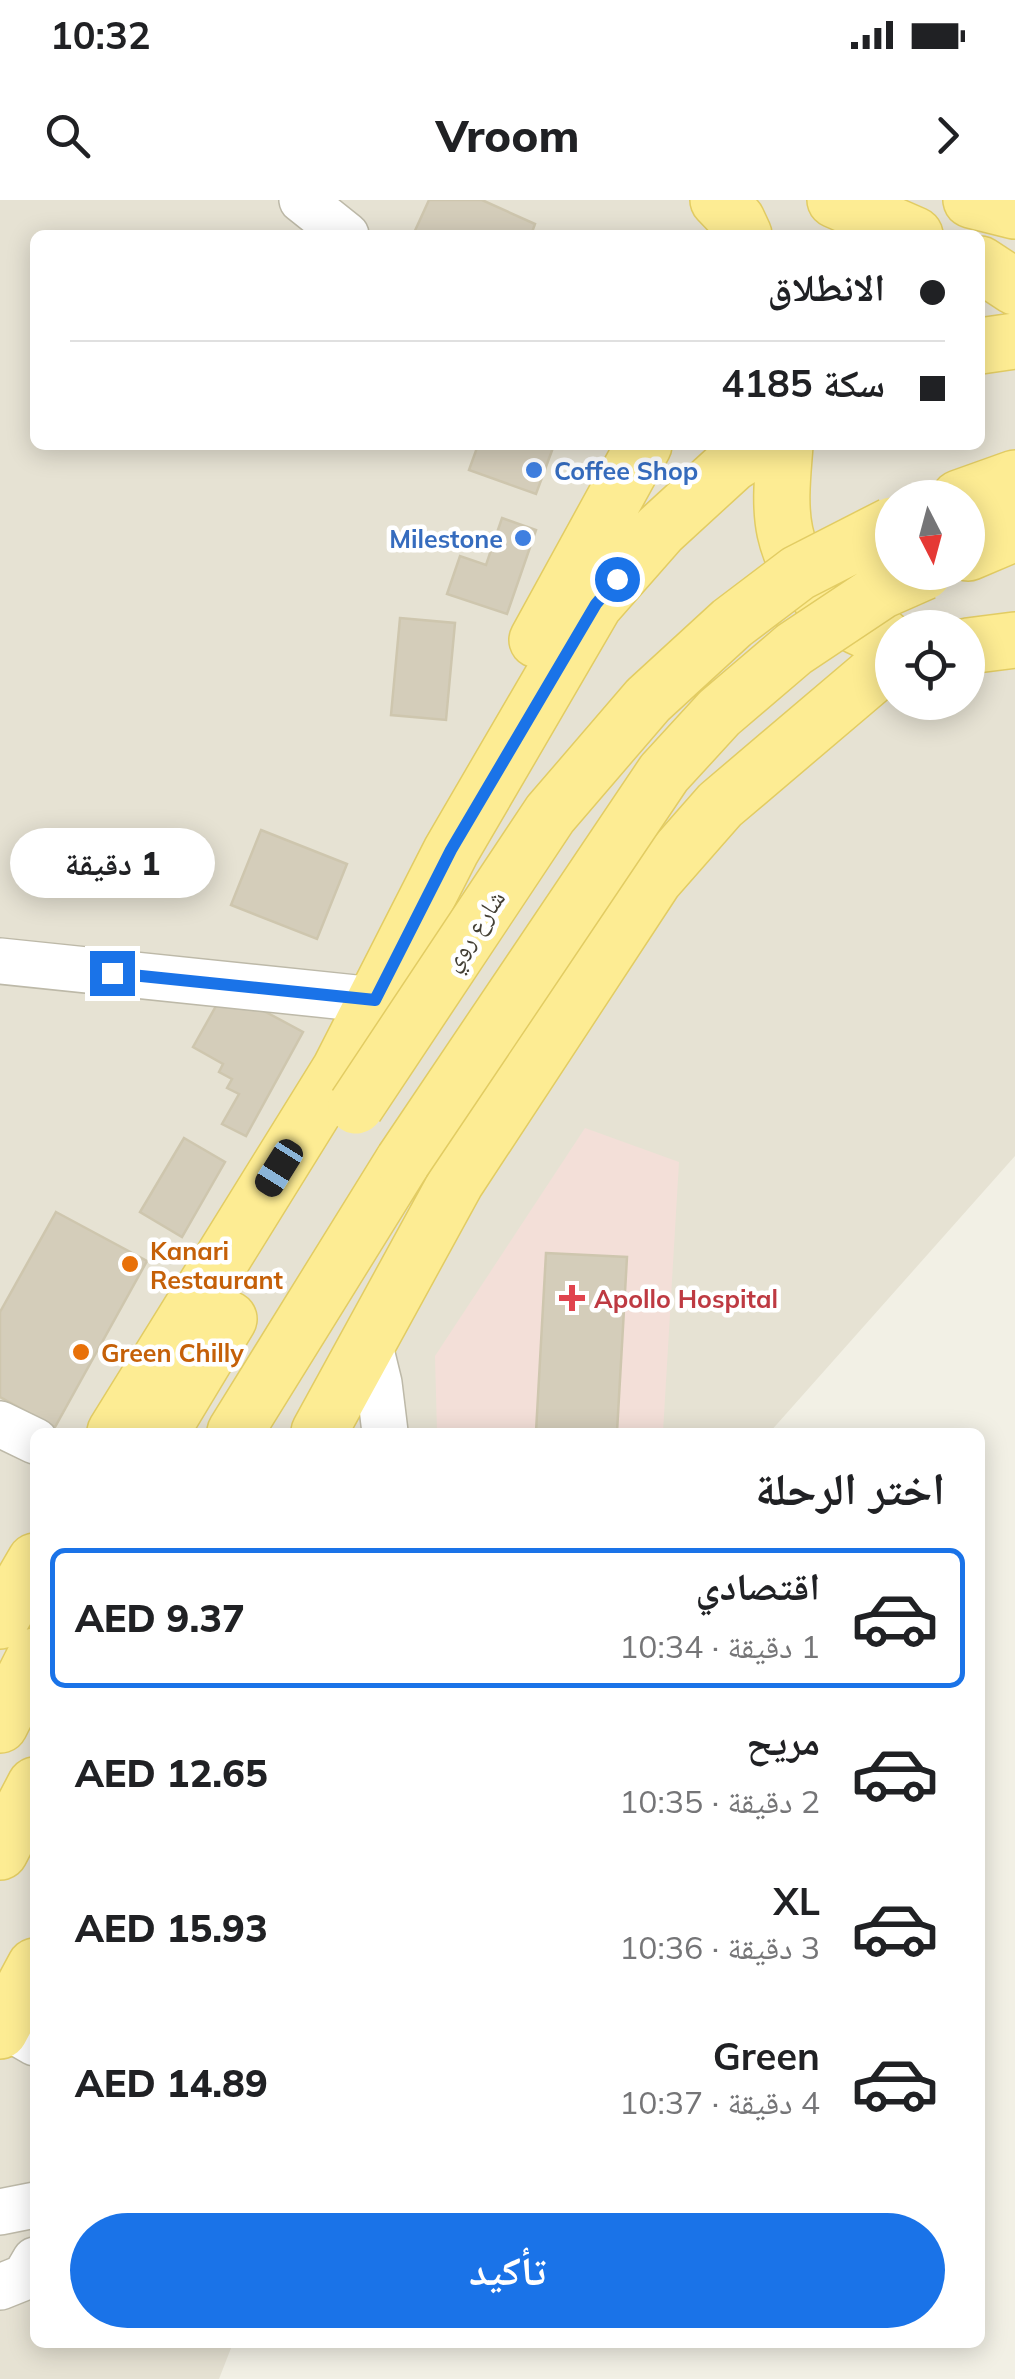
<!DOCTYPE html>
<html lang="ar">
<meta charset="utf-8">
<style>
body{margin:0;font-family:Mulish,"Noto Naskh Arabic",sans-serif;background:#f6f6f6;color:#202124;direction:rtl;height:100vh;display:flex;flex-direction:column;font-size:38px;white-space:nowrap}
*{box-sizing:border-box;margin:0}
p{font-size:32px;color:#757577}
.icon{flex:none;width:55px;height:55px;fill:none;stroke:currentColor;stroke-width:2;stroke-linecap:round;stroke-linejoin:round}
.map{position:relative;flex:1;overflow:hidden;direction:ltr}
.side{position:absolute;left:30px;top:1228px;width:955px;height:920px;display:flex;flex-direction:column;background:#fff;border-radius:15px;box-shadow:0 5px 25px #0003;direction:rtl}
.side>*{flex:none}
.banner{position:absolute;left:30px;top:30px;width:955px;height:220px;border-radius:15px;box-shadow:0 5px 25px #0003;direction:rtl;display:grid;align-content:center;height:220px;padding:0 40px;background:#fff}
.needle{width:65px;rotate:174deg}
.tools{position:absolute;left:875px;top:280px;display:grid;gap:20px}
.tools a{display:grid;place-items:center;width:110px;height:110px;border-radius:50%;background:#fff;box-shadow:0 5px 25px #0003;font-size:50px}
.end{position:absolute;width:45px;height:45px;margin:-22px;border:12px solid #1a73e8;background:#fff;box-shadow:0 0 0 5px #fff}
.from{border-radius:50%}
.bubble{position:absolute;height:70px;border-radius:35px;background:#fff;box-shadow:0 5px 25px #0003;font-size:32px;font-weight:800;line-height:70px;text-align:center;direction:rtl}
.car{position:absolute;width:30px;height:60px;margin:-30px -15px;border-radius:12px;box-shadow:0 0 8px 2px #0007;background:linear-gradient(#222 24%,#8ab4d8 0 40%,#222 0 76%,#8ab4d8 0 86%,#222 0)}
.banner b{display:flex;align-items:center;gap:35px;height:95px;font-size:38px}
.banner b+b{border-top:2px solid #e0e0e0}
.banner i{width:25px;height:25px;background:#202124}
ul{padding:0;list-style:none}
li{display:flex;align-items:center;gap:30px;height:140px;margin:0 20px 15px;padding:0 20px;border:5px solid transparent;border-radius:15px}
li div{flex:1}
li b{display:block;font-size:38px}
li em{font-style:normal;font-weight:800}
li.on{border-color:#1a73e8}
li>.icon{width:90px;height:90px;stroke-width:1.5}
h2{padding:0 40px;font-size:45px;line-height:120px}
.action{display:flex;gap:20px;margin-top:auto;padding:20px 40px}
.action a{flex:1;height:115px;border-radius:60px;background:#1a73e8;color:#fff;font-size:40px;font-weight:800;line-height:115px;text-align:center}
.status{display:flex;justify-content:space-between;align-items:center;height:70px;padding:0 50px;background:#fff;direction:ltr}
.status svg{height:28px;fill:currentColor}
header{display:flex;justify-content:space-between;align-items:center;height:130px;padding:0 40px;background:#fff;font-size:45px;font-weight:800}
.map>svg:first-child{display:block}
.residential{fill:#e6e2d3;fill-rule:evenodd}
.medical{fill:#f3dfd8}
.building{fill:#d4cdba;stroke:#cec6ae;stroke-width:2.5}
.lines{fill:none;stroke-linecap:round;stroke-linejoin:round}
.minor-casing{stroke:#bdb9a8;stroke-width:48}
.major-casing{stroke:#e2cc63;stroke-width:58}
.minor{stroke:#fff;stroke-width:45}
.major{stroke:#fdec93;stroke-width:55}
.major-bridge-casing{stroke:#e2cc63;stroke-width:58;stroke-linecap:butt}
.major-bridge{stroke:#fdec93;stroke-width:55}
.route{stroke:#1a73e8;stroke-width:12}
.shop-dot{fill:#3f7fe0;stroke:#fff;stroke-width:4}
.food-dot{fill:#e8710a;stroke:#fff;stroke-width:4}
.health-dot{fill:#e0444e;stroke:#fff;stroke-width:4}
.labels{text-anchor:middle;dominant-baseline:central;stroke-width:9;stroke-linejoin:round;paint-order:stroke}
.shop-label{font-size:25px;font-weight:bold;fill:#366cbe;stroke:#fff;text-anchor:start}
.street-label{font-size:25px;fill:#444035;stroke:#fff}
.food-label{font-size:25px;font-weight:bold;fill:#c56008;stroke:#fff;text-anchor:start}
.health-label{font-size:25px;font-weight:bold;fill:#be3a42;stroke:#fff;text-anchor:start}
</style>
<div class="status"><b>10:32</b><svg viewBox="0 0 49 12"><path d="M0 12V9h3v3zM5 12V6h3v6zM10 12V3h3v9zM15 12V0h3v12zM26 1h20v11H26zM47 4h2v5h-2z"/></svg></div>
<header><svg class="icon" aria-label="forward" viewBox="0 0 24 24"><path d="M9 5l7 7-7 7"/></svg>Vroom<svg class="icon" aria-label="search" viewBox="0 0 24 24"><circle cx="10" cy="10" r="6"/><path d="M15 15l6 6"/></svg></header>
<div class="map">
<svg width="1015" height="2179" viewBox="0 0 1015 2179">
<rect width="100%" height="100%" fill="#f2f0e5"/>
<path class="residential" d="M 0,0 L 1015,0 L 1015,956 L 770,1232 L 35,1232 L 35,2142 L 233,2143 L 219,2179 L 0,2179 ZM 35,35 L 980,35 L 980,245 L 35,245 ZM 892,298 L 968,298 L 968,372 L 892,372 ZM 892,428 L 968,428 L 968,502 L 892,502 Z"/>
<path class="medical" d="M 585,928 L 679,962 L 663,1232 L 437,1232 L 435,1156 Z"/>
<path class="building" d="M 429,0 L 482,0 L 535,24 L 531,35 L 413,35 Z
M 478,245 L 554,245 L 536,294 L 469,270 Z
M 502,318 L 536,330 L 507,414 L 447,394 L 460,356 L 486,365 Z
M 400,418 L 455,423 L 446,520 L 391,515 Z
M 261,630 L 347,664 L 317,739 L 231,705 Z
M 225,790 L 303,832 L 246,936 L 222,924 L 239,894 L 227,888 L 232,879 L 219,872 L 223,864 L 193,847 Z
M 184,938 L 225,962 L 182,1037 L 140,1012 Z
M 56,1012 L 147,1061 L 55,1227 L 0,1197 L 0,1112 Z
M 546,1053 L 627,1057 L 617,1232 L 536,1232 Z"/>
<g class="lines">
<defs>
<path id="minor" d="M 302,0 L 346,35
M 0,761 L 375,800
M 369,1142 L 379,1183 L 385,1232
M 0,1224 L 35,1241
M 4,1825 L 35,1843
M 0,2012 L 35,2005
M 0,2087 L 25,2077 L 35,2060"/>
<path id="major" d="M 718,0 L 737,20 L 744,35
M 835,0 L 915,35
M 971,0 L 1015,11
M 980,64 L 1015,87
M 980,146 L 1015,141
M 785,245 C 783,273 779,304 785,332 C 795,378 836,425 883,436
M 959,298 L 1015,278
M 968,353 L 1015,333
M 537,440 L 644,245
M 968,446 L 1015,440
M 115,1232 L 340,869 L 451,651 L 595,404 L 660,330 L 732,264 L 762,245
M 161,1232 L 229,1119
M 235,1232 L 403,961
M 319,1232 L 456,982 L 655,679 L 720,605 L 892,459
M 0,1421 L 35,1361
M 0,1525 L 35,1456
M 0,1652 L 35,1585
M 0,1831 L 35,1766"/>
</defs>
<use href="#minor" class="minor-casing"/>
<use href="#major" class="major-casing"/>
<use href="#minor" class="minor"/>
<use href="#major" class="major"/>
<defs>
<path id="major-bridge" d="M 356,906 L 550,614 L 648,500 L 732,423 L 798,373 L 892,325
M 403,961 L 664,573 L 719,513 L 794,449 L 881,391 L 924,372"/>
</defs>
<use href="#major-bridge" class="major-bridge-casing"/>
<use href="#major-bridge" class="major-bridge"/>
</g>
<g class="lines">
<path class="route" d="M 112,773 L 375,800 L 451,650 L 596,404 L 617,379"/>
</g>
<g class="shop-dot">
<circle cx="534" cy="270" r="10"/>
<circle cx="523" cy="338" r="10"/>
</g>
<g class="food-dot">
<circle cx="130" cy="1064" r="10"/>
<circle cx="81" cy="1152" r="10"/>
</g>
<path class="health-dot" d="M567 1083h10v10h10v10h-10v10h-10v-10h-10v-10h10z"/>
<g class="labels">
<g class="shop-label">
<text x="554" y="270">Coffee Shop</text>
<text x="503" y="338" text-anchor="end">Milestone</text>
</g>
<g class="street-label">
<text transform="translate(473 730) rotate(-56)">شارع روي</text>
</g>
<g class="food-label">
<text x="150" y="1050">Kanari<tspan x="150" dy="29">Restaurant</tspan></text>
<text x="101" y="1152">Green Chilly</text>
</g>
<g class="health-label">
<text x="594" y="1098">Apollo Hospital</text>
</g>
</g>
</svg>
<div class="tools">
<a><svg class="needle" viewBox="-14 -14 28 28"><path d="M0-13l5 13h-10z" fill="#e53935"/><path d="M0 13l5-13h-10z" fill="#757577"/></svg></a>
<a><svg class="icon" aria-label="locate" viewBox="0 0 24 24"><circle cx="12" cy="12" r="6"/><path d="M12 2v4M12 18v4M2 12h4M18 12h4"/></svg></a>
</div>
<i class="end from" style="left:617px;top:379px"></i>
<i class="end" style="left:112px;top:773px"></i>
<div class="bubble" style="left:10px;top:628px;width:205px">1 دقيقة</div>
<i class="car" style="left:279px;top:968px;rotate:212deg"></i>
<div class="banner">
<b><i class="from"></i>الانطلاق</b>
<b><i></i>سكة 4185</b>
</div>
<section class="side">
<h2>اختر الرحلة</h2>
<ul>
<li class="on"><svg class="icon" aria-label="car" viewBox="0 0 24 24"><path d="M5 17H2v-5l4-1 3-4h7l3 4 3 1v5h-3M9 17h6M6 11h13"/><circle cx="7" cy="17" r="2"/><circle cx="17" cy="17" r="2"/></svg><div><b>اقتصادي</b><p>1 دقيقة · 10:34</p></div><em>AED 9.37</em></li>
<li><svg class="icon" aria-label="car" viewBox="0 0 24 24"><path d="M5 17H2v-5l4-1 3-4h7l3 4 3 1v5h-3M9 17h6M6 11h13"/><circle cx="7" cy="17" r="2"/><circle cx="17" cy="17" r="2"/></svg><div><b>مريح</b><p>2 دقيقة · 10:35</p></div><em>AED 12.65</em></li>
<li><svg class="icon" aria-label="car" viewBox="0 0 24 24"><path d="M5 17H2v-5l4-1 3-4h7l3 4 3 1v5h-3M9 17h6M6 11h13"/><circle cx="7" cy="17" r="2"/><circle cx="17" cy="17" r="2"/></svg><div><b>XL</b><p>3 دقيقة · 10:36</p></div><em>AED 15.93</em></li>
<li><svg class="icon" aria-label="car" viewBox="0 0 24 24"><path d="M5 17H2v-5l4-1 3-4h7l3 4 3 1v5h-3M9 17h6M6 11h13"/><circle cx="7" cy="17" r="2"/><circle cx="17" cy="17" r="2"/></svg><div><b>Green</b><p>4 دقيقة · 10:37</p></div><em>AED 14.89</em></li>
</ul>
<div class="action"><a>تأكيد</a></div>
</section>
</div>
